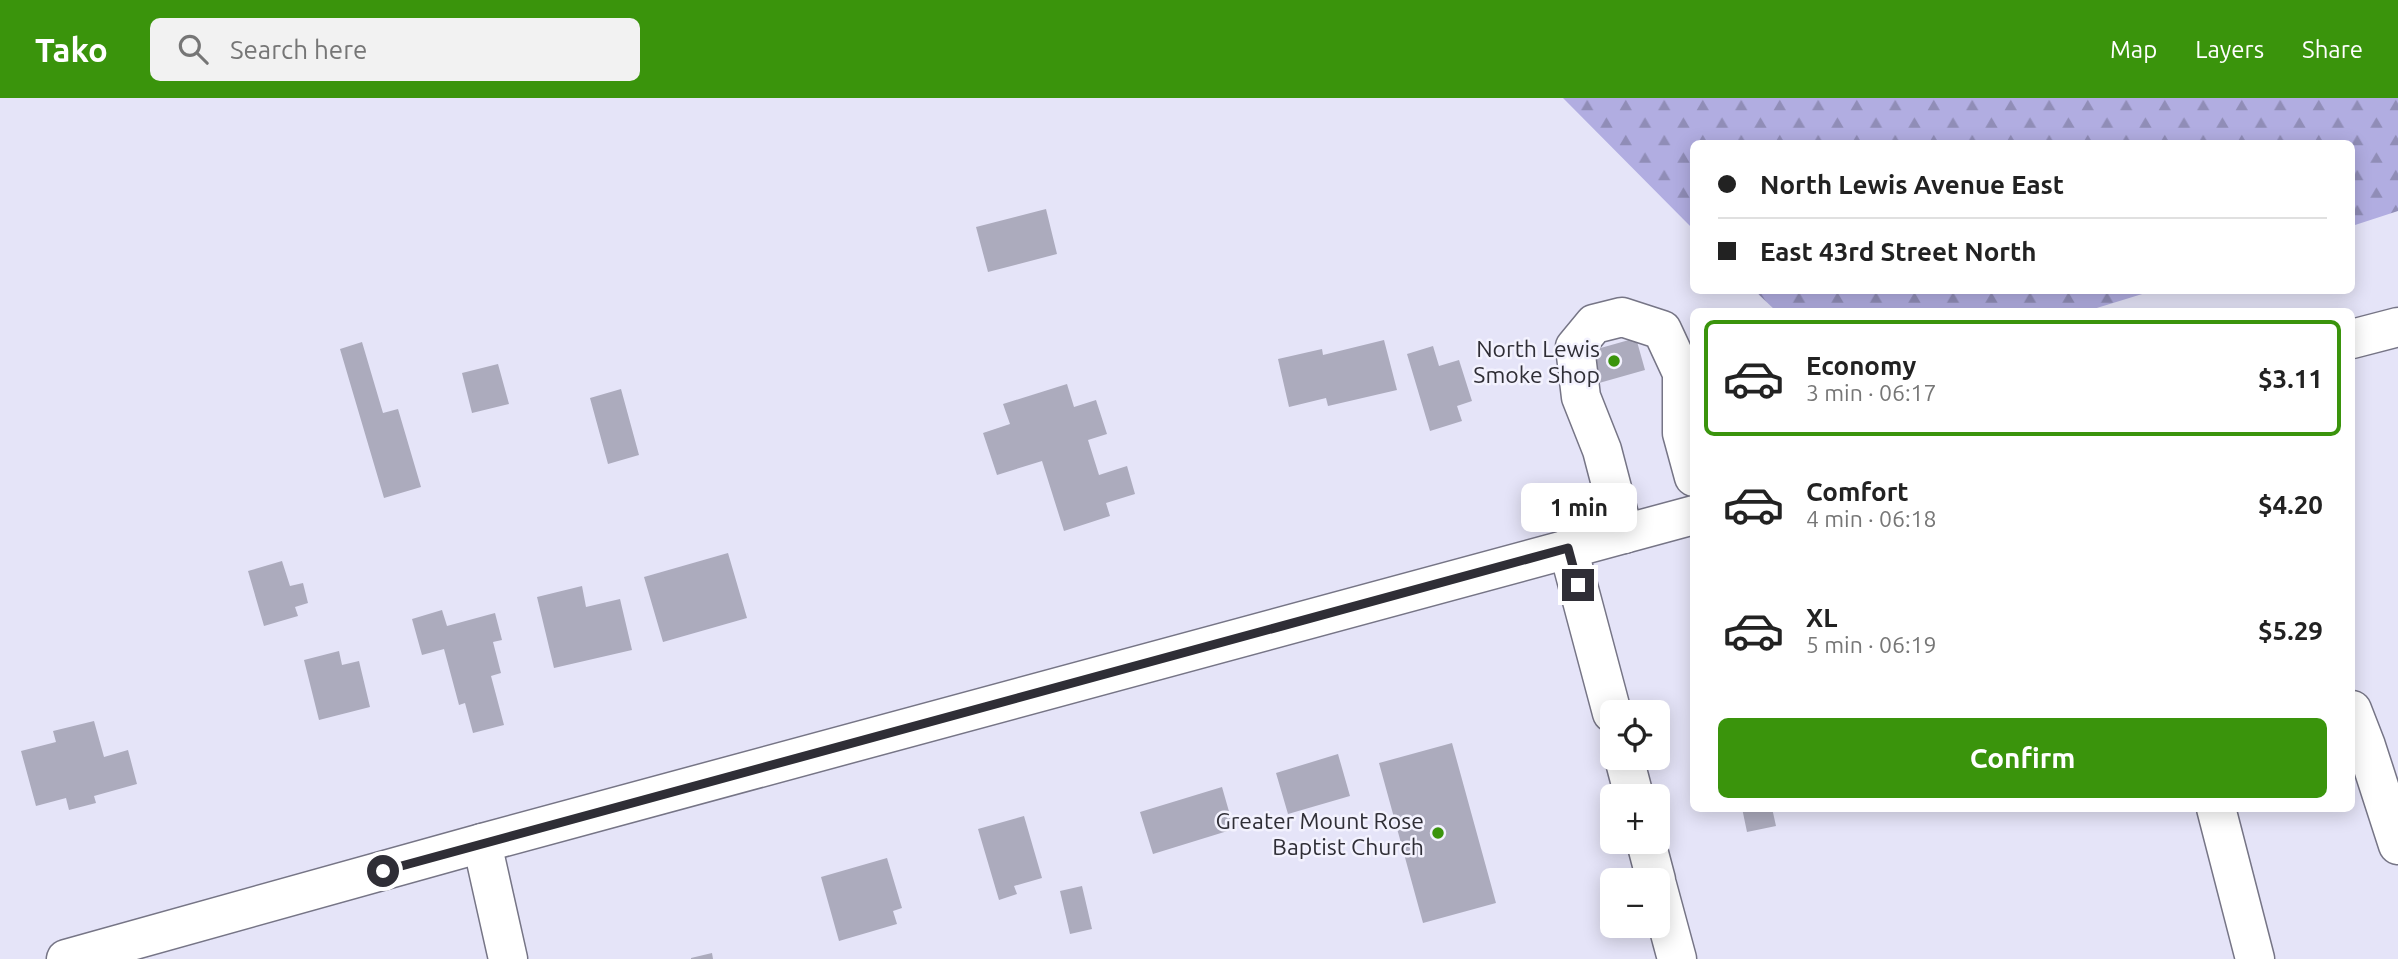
<!DOCTYPE html>
<meta charset="utf-8">
<style>
body{margin:0;font-family:Ubuntu,sans-serif;background:#f2f2f2;color:#222;height:100vh;display:flex;flex-direction:column;font-size:26px;white-space:nowrap}
*{box-sizing:border-box;margin:0}
p{font-size:23px;color:#767676}
.icon{flex:none;width:38px;height:38px;fill:none;stroke:currentColor;stroke-width:2;stroke-linecap:round;stroke-linejoin:round}
.map{position:relative;flex:1;overflow:hidden}
.side{position:absolute;left:1690px;top:210px;width:665px;height:504px;display:flex;flex-direction:column;background:#fff;border-radius:10px;box-shadow:0 4px 18px #0003}
.side>*{flex:none}
.top-card{position:absolute;left:1690px;top:42px;width:665px;height:154px;border-radius:10px;box-shadow:0 4px 18px #0003;display:grid;align-content:center;height:154px;padding:0 28px;background:#fff}
.buttons{position:absolute;left:1600px;top:602px;display:grid;gap:14px}
.buttons a{display:grid;place-items:center;width:70px;height:70px;border-radius:10px;background:#fff;box-shadow:0 4px 18px #0003;font-size:35px}
.end{position:absolute;width:32px;height:32px;margin:-16px;border:9px solid #2f2e36;background:#fff;box-shadow:0 0 0 4px #fff}
.from{border-radius:50%}
.bubble{position:absolute;height:49px;border-radius:10px;background:#fff;box-shadow:0 4px 18px #0003;font-size:23px;font-weight:700;line-height:49px;text-align:center}
.top-card b{display:flex;align-items:center;gap:24px;height:66px;font-size:26px}
.top-card b+b{border-top:2px solid #e0e0e0}
.top-card i{width:18px;height:18px;background:#222}
ul{padding:12px 0 0;list-style:none}
li{display:flex;align-items:center;gap:21px;height:116px;margin:0 14px 10px;padding:0 14px;border:4px solid transparent;border-radius:10px}
li div{flex:1}
li b{display:block;font-size:26px}
li em{font-style:normal;font-weight:700}
li.current{border-color:#3a940c}
li>.icon{width:63px;height:63px;stroke-width:1.5}
.button{display:flex;gap:14px;margin-top:auto;padding:14px 28px}
.button a{flex:1;height:80px;border-radius:10px;background:#3a940c;color:#fff;font-size:28px;font-weight:700;line-height:80px;text-align:center}
header{display:flex;align-items:center;gap:42px;box-sizing:border-box;height:98px;padding:0 35px;background:#3a940c;color:#fff}
header strong{font-size:33px}
nav{display:flex;gap:38px;margin-inline-start:auto;font-size:24px}
.search{width:490px;height:63px;background:#f2f2f2;display:flex;align-items:center;gap:18px;box-sizing:border-box;padding:0 24px;border-radius:10px;color:#767676;font-size:26px}
.map>svg:first-child{display:block}
.forest{fill:url(#forest-firs)}
.building{fill:#acabbd}
.lines{fill:none;stroke-linecap:round;stroke-linejoin:round}
.minor-casing{stroke:#767586;stroke-width:41}
.major-casing{stroke:#767586;stroke-width:41}
.minor{stroke:#fff;stroke-width:38}
.major{stroke:#fff;stroke-width:38}
.route{stroke:#2f2e36;stroke-width:9}
.poi-dot{fill:#3a940c;stroke:#f3f2fe;stroke-width:2.5}
.labels{text-anchor:middle;dominant-baseline:central;stroke-width:5;stroke-linejoin:round;paint-order:stroke}
.poi-label{font-size:23px;fill:#2f2e36;stroke:#f3f2fe;text-anchor:end}
</style>
<header>
<strong>Tako</strong>
<div class="search"><svg class="icon" aria-label="search" viewBox="0 0 24 24"><circle cx="10" cy="10" r="6"/><path d="M15 15l6 6"/></svg>Search here</div>
<nav><a>Map</a><a>Layers</a><a>Share</a></nav>
</header>
<div class="map">
<svg width="2398" height="861" viewBox="0 0 2398 861">
<defs>
<pattern id="forest-firs" width="22" height="20" patternUnits="userSpaceOnUse" patternTransform="scale(1.75)"><rect width="22" height="20" fill="#b1ade1"/><path d="M5 1l3.5 6h-7zM16 11l3.5 6h-7z" fill="#908db7"/></pattern>
</defs>
<rect width="100%" height="100%" fill="#e5e4f8"/>
<path class="forest" d="M 1563,0 L 2398,0 L 2398,113 L 2352,128 L 2352,46 L 1694,46 L 1694,132 Z
M 1755,193 L 2152,193 L 2087,213 L 1776,213 Z"/>
<path class="building" d="M 1046,111 L 1057,156 L 988,174 L 976,129 Z
M 1636,240 L 1645,272 L 1592,287 L 1583,255 Z
M 1384,242 L 1397,292 L 1328,308 L 1326,300 L 1289,309 L 1278,261 L 1322,251 L 1323,257 Z
M 362,244 L 383,315 L 398,311 L 421,389 L 384,400 L 340,251 Z
M 1433,248 L 1439,268 L 1459,262 L 1472,303 L 1457,308 L 1462,323 L 1430,333 L 1407,256 Z
M 498,266 L 509,306 L 472,315 L 462,275 Z
M 1067,286 L 1074,309 L 1096,302 L 1107,336 L 1088,342 L 1099,377 L 1127,368 L 1135,396 L 1106,405 L 1110,418 L 1064,433 L 1042,363 L 997,377 L 983,335 L 1010,326 L 1003,306 Z
M 621,291 L 639,357 L 608,366 L 590,300 Z
M 728,455 L 747,520 L 663,544 L 644,479 Z
M 282,463 L 290,488 L 303,485 L 308,505 L 295,509 L 298,518 L 264,528 L 248,473 Z
M 582,488 L 586,509 L 620,501 L 632,552 L 554,570 L 537,499 Z
M 442,512 L 447,528 L 495,515 L 502,542 L 493,544 L 501,575 L 491,578 L 504,627 L 473,635 L 465,605 L 459,607 L 444,551 L 422,557 L 412,521 Z
M 339,553 L 342,567 L 359,563 L 370,609 L 319,622 L 304,562 Z
M 94,623 L 104,659 L 128,652 L 137,686 L 94,698 L 96,705 L 69,712 L 66,700 L 36,708 L 21,653 L 56,644 L 53,633 Z
M 1452,645 L 1496,805 L 1423,825 L 1379,665 Z
M 1338,656 L 1350,698 L 1288,716 L 1276,675 Z
M 1222,689 L 1234,731 L 1153,756 L 1140,714 Z
M 1742,710 L 1772,710 L 1776,728 L 1747,734 Z
M 1024,718 L 1042,780 L 1014,788 L 1017,796 L 999,802 L 978,731 Z
M 887,760 L 902,810 L 893,813 L 897,826 L 839,843 L 821,779 Z
M 1082,788 L 1092,831 L 1070,836 L 1060,793 Z
M 712,855 L 713,861 L 691,861 L 691,860 Z"/>
<g class="lines">
<defs>
<path id="minor" d="M 1624,436 L 1602,352 L 1581,299 L 1575,249 L 1594,226 L 1622,219 L 1662,232 L 1682,275 L 1682,335 L 1694,379
M 1568,450 L 1612,615
M 2352,612 L 2366,648 L 2398,747
M 1624,660 L 1634,698
M 2216,710 L 2255,861
M 1646,744 L 1656,782
M 482,745 L 508,861
M 1657,787 L 1677,861"/>
<path id="major" d="M 2352,241 L 2398,229
M 66,861 L 482,745 L 1694,417"/>
</defs>
<use href="#minor" class="minor-casing"/>
<use href="#major" class="major-casing"/>
<use href="#minor" class="minor"/>
<use href="#major" class="major"/>
</g>
<g class="lines">
<path class="route" d="M 383,773 L 1568,450 L 1578,487"/>
</g>
<g class="poi-dot">
<circle cx="1614" cy="263" r="7"/>
<circle cx="1438" cy="735" r="7"/>
</g>
<g class="labels">
<g class="poi-label">
<text x="1600" y="250">North Lewis<tspan x="1600" dy="26">Smoke Shop</tspan></text>
<text x="1424" y="722">Greater Mount Rose<tspan x="1424" dy="26">Baptist Church</tspan></text>
</g>
</g>
</svg>
<div class="buttons">
<a><svg class="icon" aria-label="locate" viewBox="0 0 24 24"><circle cx="12" cy="12" r="6"/><path d="M12 2v4M12 18v4M2 12h4M18 12h4"/></svg></a>
<a>+</a>
<a>−</a>
</div>
<i class="end from" style="left:383px;top:773px"></i>
<i class="end" style="left:1578px;top:487px"></i>
<div class="bubble" style="left:1521px;top:385px;width:116px">1 min</div>
<div class="top-card">
<b><i class="from"></i>North Lewis Avenue East</b>
<b><i></i>East 43rd Street North</b>
</div>
<section class="side">
<ul>
<li class="current"><svg class="icon" aria-label="car" viewBox="0 0 24 24"><path d="M5 17H2v-5l4-1 3-4h7l3 4 3 1v5h-3M9 17h6M6 11h13"/><circle cx="7" cy="17" r="2"/><circle cx="17" cy="17" r="2"/></svg><div><b>Economy</b><p>3 min · 06:17</p></div><em>$3.11</em></li>
<li><svg class="icon" aria-label="car" viewBox="0 0 24 24"><path d="M5 17H2v-5l4-1 3-4h7l3 4 3 1v5h-3M9 17h6M6 11h13"/><circle cx="7" cy="17" r="2"/><circle cx="17" cy="17" r="2"/></svg><div><b>Comfort</b><p>4 min · 06:18</p></div><em>$4.20</em></li>
<li><svg class="icon" aria-label="car" viewBox="0 0 24 24"><path d="M5 17H2v-5l4-1 3-4h7l3 4 3 1v5h-3M9 17h6M6 11h13"/><circle cx="7" cy="17" r="2"/><circle cx="17" cy="17" r="2"/></svg><div><b>XL</b><p>5 min · 06:19</p></div><em>$5.29</em></li>
</ul>
<div class="button"><a>Confirm</a></div>
</section>
</div>
